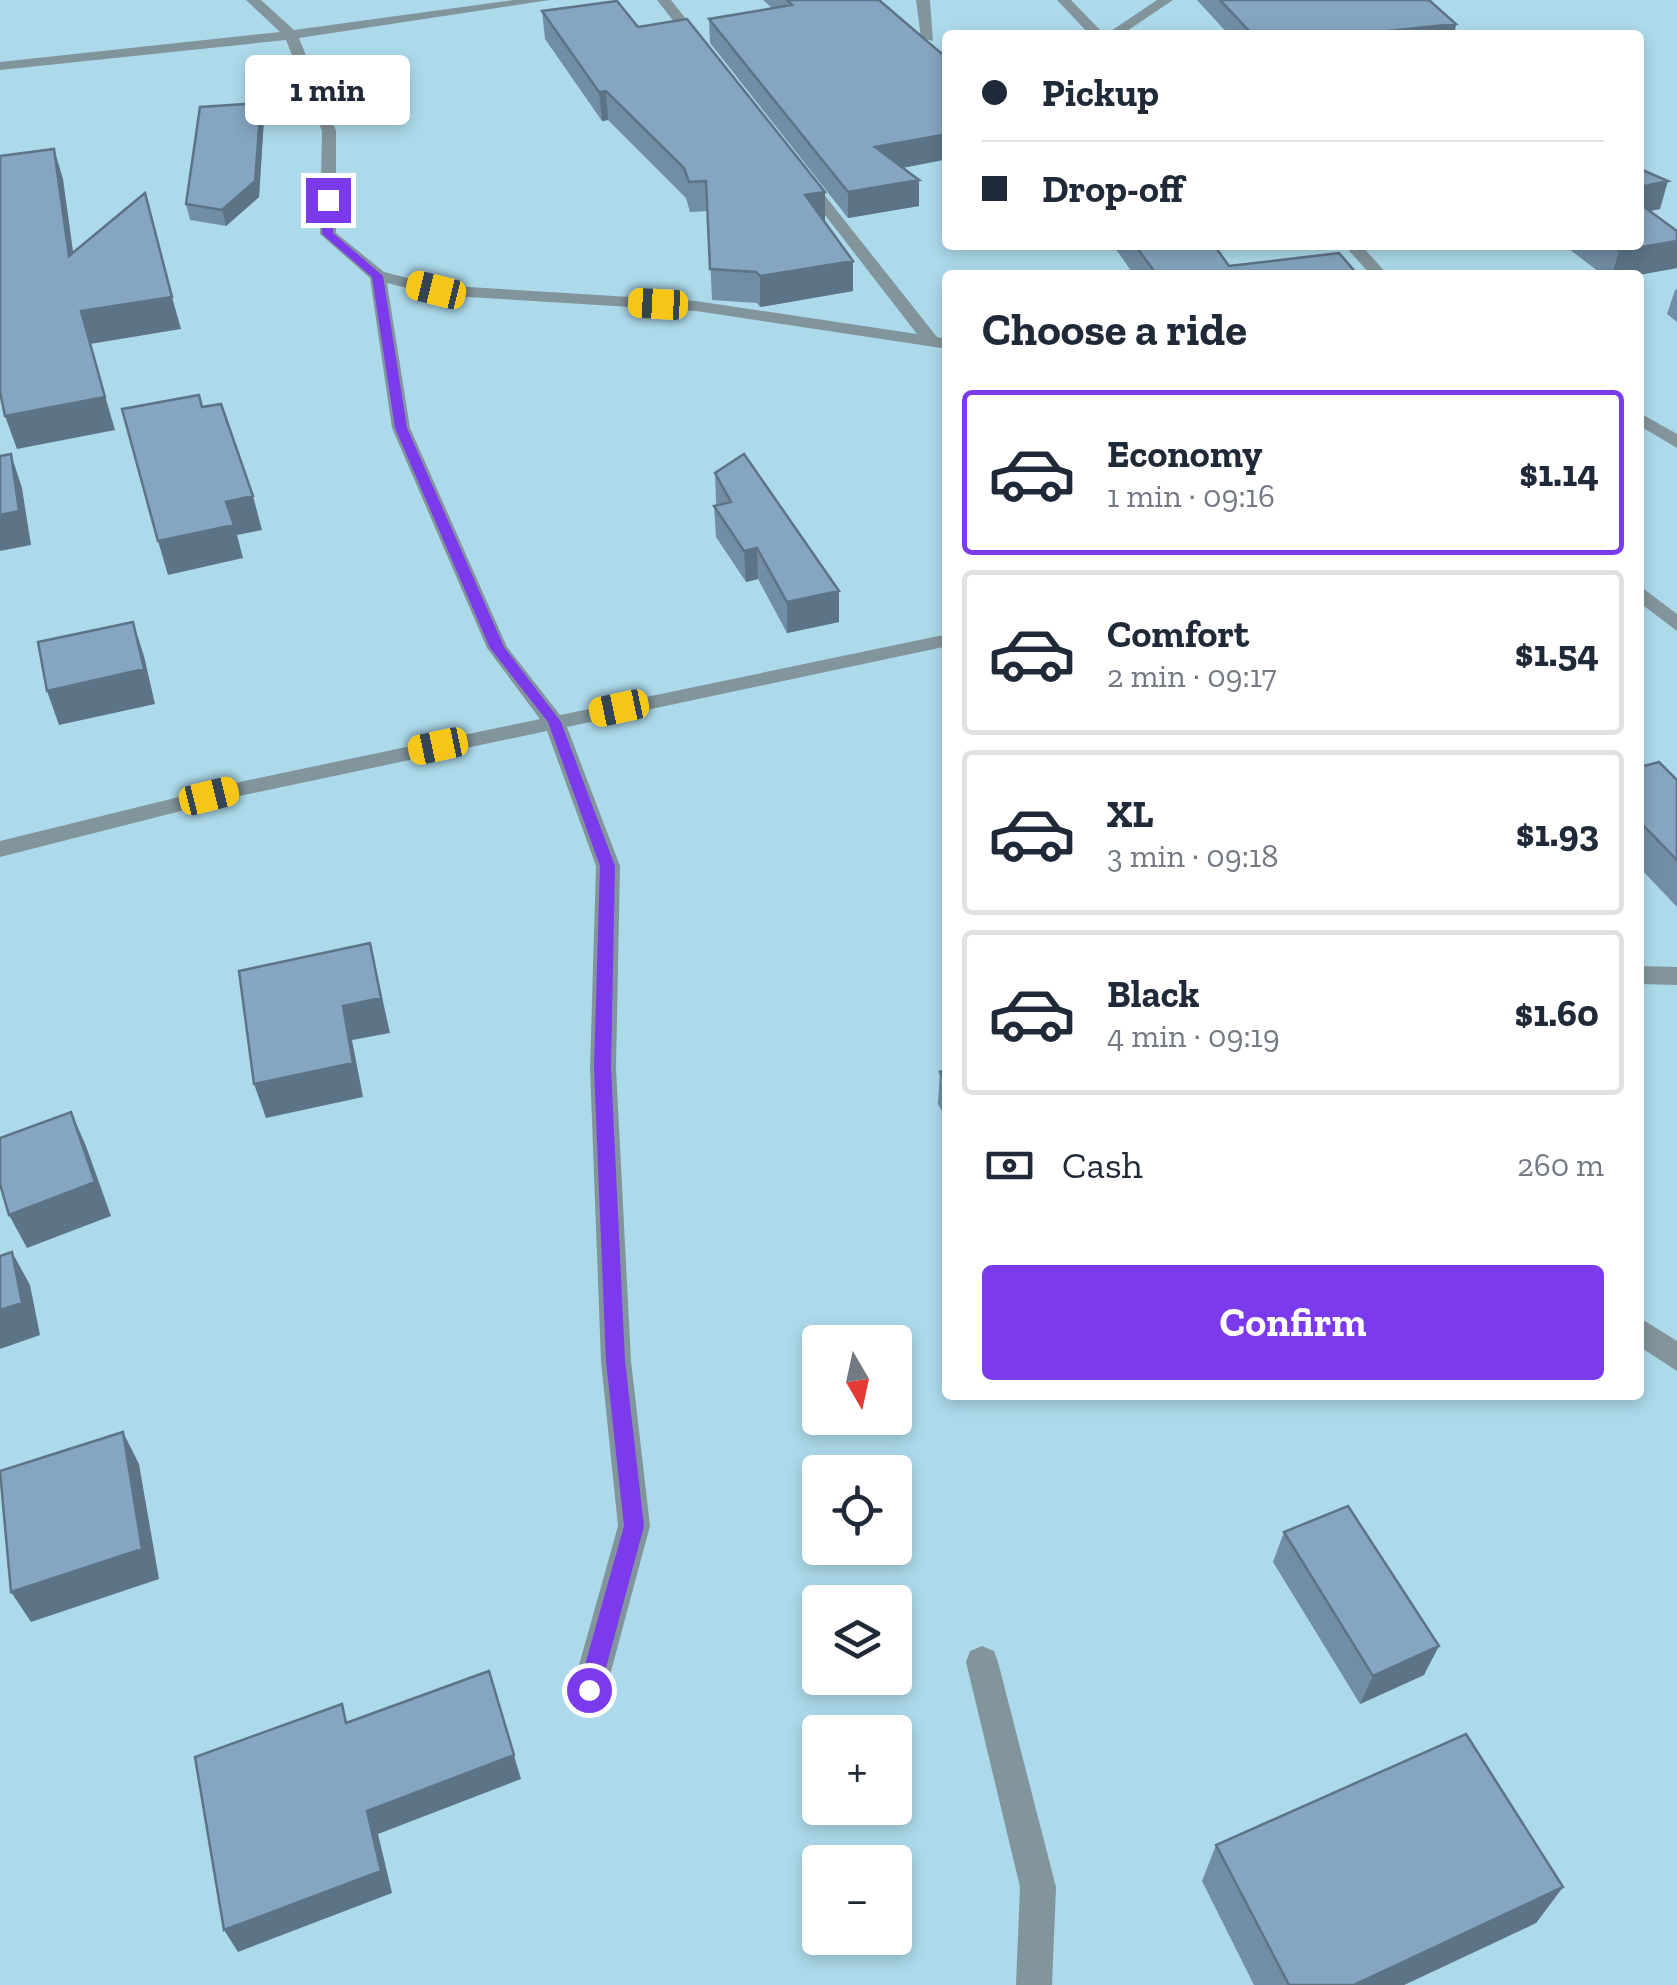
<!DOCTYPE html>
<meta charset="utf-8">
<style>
body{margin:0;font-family:"Zilla Slab",serif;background:#f6f6f7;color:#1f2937;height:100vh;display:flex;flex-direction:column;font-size:38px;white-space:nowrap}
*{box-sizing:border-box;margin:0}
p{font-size:32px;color:#747a83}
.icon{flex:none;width:55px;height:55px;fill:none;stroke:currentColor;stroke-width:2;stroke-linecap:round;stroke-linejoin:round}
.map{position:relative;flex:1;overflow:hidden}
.drawer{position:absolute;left:942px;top:270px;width:702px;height:1130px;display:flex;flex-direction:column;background:#fff;border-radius:10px;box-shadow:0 5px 15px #0003}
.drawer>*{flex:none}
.banner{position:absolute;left:942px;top:30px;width:702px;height:220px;border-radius:10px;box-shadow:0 5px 15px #0003;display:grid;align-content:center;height:220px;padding:0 40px;background:#fff}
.needle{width:65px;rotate:171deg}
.tools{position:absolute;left:802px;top:1325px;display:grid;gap:20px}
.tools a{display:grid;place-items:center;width:110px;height:110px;border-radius:10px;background:#fff;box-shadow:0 5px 15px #0003;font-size:50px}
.end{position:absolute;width:45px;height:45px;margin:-22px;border:12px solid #7c3aed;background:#fff;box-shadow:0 0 0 5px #fff}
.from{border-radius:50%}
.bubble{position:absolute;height:70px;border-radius:10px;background:#fff;box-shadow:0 5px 15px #0003;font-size:32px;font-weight:800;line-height:70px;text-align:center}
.car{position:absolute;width:30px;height:60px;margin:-30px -15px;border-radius:12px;box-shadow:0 0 8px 2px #0007;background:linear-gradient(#f5c518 24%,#345 0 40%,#f5c518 0 76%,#345 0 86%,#f5c518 0)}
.banner b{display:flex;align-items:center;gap:35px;height:95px;font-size:38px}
.banner b+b{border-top:2px solid #e0e1e3}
.banner i{width:25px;height:25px;background:#1f2937}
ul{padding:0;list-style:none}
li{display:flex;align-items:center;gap:30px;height:165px;margin:0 20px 15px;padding:0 20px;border:5px solid #e0e1e3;border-radius:10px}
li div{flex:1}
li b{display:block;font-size:38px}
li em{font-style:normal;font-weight:800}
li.active{border-color:#7c3aed}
li>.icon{width:90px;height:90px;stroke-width:1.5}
h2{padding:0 40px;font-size:45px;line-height:120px}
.pay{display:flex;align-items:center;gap:25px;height:110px;padding:0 40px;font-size:38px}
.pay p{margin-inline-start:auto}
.button{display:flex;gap:20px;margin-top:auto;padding:20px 40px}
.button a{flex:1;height:115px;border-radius:10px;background:#7c3aed;color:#fff;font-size:40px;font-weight:800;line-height:115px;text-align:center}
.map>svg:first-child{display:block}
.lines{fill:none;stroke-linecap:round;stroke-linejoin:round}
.minor{fill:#83959c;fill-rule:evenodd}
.wall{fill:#728ea5}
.shaded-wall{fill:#5d7486}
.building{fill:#85a5c0;stroke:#5d7486;stroke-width:2.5}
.route{fill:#7c3aed}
</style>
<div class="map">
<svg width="1677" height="1985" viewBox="0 0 1677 1985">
<rect width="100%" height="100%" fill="#addaeb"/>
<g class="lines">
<path class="minor" d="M 246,0 L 261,0 L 294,30 L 514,0 L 550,0 L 299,38 L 336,131 L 336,233 L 384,272 L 435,285 L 696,301 L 917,334 L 801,184 L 798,181 L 806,176 L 811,178 L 937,337 L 948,339 L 948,349 L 696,311 L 435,295 L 387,283 L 410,428 L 507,647 L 560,715 L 948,634 L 948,646 L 567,727 L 620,866 L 616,1068 L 631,1361 L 650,1526 L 606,1690 L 601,1701 L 589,1706 L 577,1701 L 572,1690 L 618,1526 L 601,1361 L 590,1068 L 596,866 L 547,731 L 244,795 L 0,857 L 0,841 L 244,781 L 540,719 L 487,648 L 392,428 L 370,278 L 320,234 L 322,131 L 286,40 L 0,70 L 0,62 L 280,32 Z
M 657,0 L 671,0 L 706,44 L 706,50 L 696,50 Z
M 916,0 L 930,0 L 933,41 L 921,38 Z
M 1057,0 L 1071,0 L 1105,35 L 1090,35 Z
M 1157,0 L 1173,0 L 1121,35 L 1105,35 Z
M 1344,245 L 1361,245 L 1388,275 L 1371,275 Z
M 1640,413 L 1677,434 L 1677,448 L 1640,426 Z
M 1640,586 L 1677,614 L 1677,631 L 1640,603 Z
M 1640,966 L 1677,967 L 1677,985 L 1640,984 Z
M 1640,1318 L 1677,1341 L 1677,1371 L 1640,1347 Z
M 982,1646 L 994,1651 L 998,1662 L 1056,1887 L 1052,1985 L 1016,1985 L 1020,1887 L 966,1662 L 970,1651 Z"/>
</g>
<path class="wall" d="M 763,0 L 879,0 L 948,59 L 948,159 L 903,168 L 919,206 L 848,218 L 710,43 L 709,19 L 772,8 Z
M 1197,0 L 1429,0 L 1456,24 L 1454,35 L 1229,35 Z
M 542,11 L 638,27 L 825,222 L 853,261 L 853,291 L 760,307 L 757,303 L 712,300 L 708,211 L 690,212 L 686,198 L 608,120 L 602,121 L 545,39 Z
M 264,118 L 259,197 L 226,226 L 190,220 L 186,204 Z
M 1640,169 L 1660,209 L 1650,211 L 1677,268 L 1638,275 L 1603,275 L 1564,245 L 1640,245 Z
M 1113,245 L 1214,245 L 1229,266 L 1358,275 L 1134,275 Z
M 1677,289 L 1677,322 L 1667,314 L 1675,290 Z
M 715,473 L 839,591 L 839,622 L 787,633 L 758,579 L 746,582 L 716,537 L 714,506 L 718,506 L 716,503 Z
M 1640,767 L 1677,780 L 1677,907 L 1640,868 Z
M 948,1069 L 948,1122 L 938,1104 L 940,1072 Z
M 1284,1532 L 1424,1675 L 1360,1704 L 1273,1562 Z
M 1216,1845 L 1563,1887 L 1536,1923 L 1404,1985 L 1254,1985 L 1202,1881 Z"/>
<path class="shaded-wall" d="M 1456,24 L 1454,35 L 1348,35 Z
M 606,91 L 608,120 L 602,121 L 599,92 Z
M 261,103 L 264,118 L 259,197 L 226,226 L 222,210 Z
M 948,134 L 948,159 L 875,173 L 875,147 Z
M 54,149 L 63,179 L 78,287 L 69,256 Z
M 919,180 L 919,206 L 848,218 L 848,192 Z
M 1668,181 L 1660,209 L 1640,213 L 1640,187 Z
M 825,192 L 825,222 L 805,195 Z
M 1677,241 L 1677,268 L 1638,275 L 1612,275 L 1619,251 Z
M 853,261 L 853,291 L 760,307 L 760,276 Z
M 172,297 L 181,329 L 90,344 L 115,430 L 17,449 L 5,416 L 81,311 Z
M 11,454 L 22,488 L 31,545 L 0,551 L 0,515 Z
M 253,496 L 262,530 L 237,535 L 243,558 L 168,575 L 158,541 L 226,502 Z
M 757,548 L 758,579 L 746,582 L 744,551 Z
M 839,591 L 839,622 L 787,633 L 787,602 Z
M 133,622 L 144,656 L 155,704 L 59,725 L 47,691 Z
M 370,943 L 390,1033 L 352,1040 L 363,1097 L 266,1118 L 254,1084 L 343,1006 Z
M 71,1112 L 86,1146 L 111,1216 L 27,1248 L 9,1215 Z
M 12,1252 L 30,1285 L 40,1335 L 0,1349 L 0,1310 Z
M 123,1432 L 139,1464 L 159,1579 L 31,1622 L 11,1592 Z
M 1439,1646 L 1424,1675 L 1360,1704 L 1373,1676 Z
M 489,1671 L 521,1779 L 378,1834 L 392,1893 L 238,1952 L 224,1930 Z
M 1563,1887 L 1536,1923 L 1404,1985 L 1354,1985 Z"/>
<path class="building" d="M 787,0 L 879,0 L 948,59 L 948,134 L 875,147 L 919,180 L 848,192 L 709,19 L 792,5 Z
M 1220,0 L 1429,0 L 1456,24 L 1348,35 L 1253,35 Z
M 617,1 L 638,27 L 687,19 L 825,192 L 805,195 L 853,261 L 760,276 L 756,272 L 710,269 L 706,181 L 689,182 L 684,168 L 606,91 L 599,92 L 542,11 Z
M 261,103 L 255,181 L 222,210 L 186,204 L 200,107 Z
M 54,149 L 69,256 L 145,193 L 172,297 L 81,311 L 105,397 L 5,416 L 0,392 L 0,156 Z
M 1640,169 L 1668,181 L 1640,187 Z
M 1640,204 L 1677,231 L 1677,241 L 1619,251 L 1610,245 L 1640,245 Z
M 1135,245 L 1214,245 L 1229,266 L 1339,253 L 1358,275 L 1157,275 Z
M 199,395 L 202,407 L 221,404 L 253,496 L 226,502 L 234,525 L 158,541 L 122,409 Z
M 11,454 L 19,511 L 0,515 L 0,456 Z
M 744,454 L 839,591 L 787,602 L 757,548 L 744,551 L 714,506 L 731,502 L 715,473 Z
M 133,622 L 144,669 L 47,691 L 38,642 Z
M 1659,762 L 1677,780 L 1677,860 L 1640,822 L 1640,767 Z
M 370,943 L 381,998 L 343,1006 L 353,1063 L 254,1084 L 239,971 Z
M 948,1069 L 948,1086 L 940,1072 Z
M 71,1112 L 95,1182 L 9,1215 L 0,1184 L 0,1138 Z
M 12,1252 L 22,1303 L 0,1310 L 0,1256 Z
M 123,1432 L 142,1549 L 11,1592 L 0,1471 Z
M 1348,1506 L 1439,1646 L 1373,1676 L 1284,1532 Z
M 489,1671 L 514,1755 L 367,1811 L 381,1871 L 224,1930 L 195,1757 L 342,1704 L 346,1723 Z
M 1466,1734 L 1563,1887 L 1354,1985 L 1289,1985 L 1216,1845 Z"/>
<path class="route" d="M 328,197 L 333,200 L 333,233 L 383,276 L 407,428 L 504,647 L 561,722 L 615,866 L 611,1068 L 625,1361 L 644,1526 L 600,1690 L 589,1701 L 578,1690 L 624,1526 L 606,1361 L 594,1068 L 600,866 L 548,722 L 490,648 L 395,428 L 372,277 L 322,234 L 323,200 Z"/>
</svg>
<div class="tools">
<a><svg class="needle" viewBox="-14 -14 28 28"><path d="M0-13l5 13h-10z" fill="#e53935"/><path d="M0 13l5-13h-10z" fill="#747a83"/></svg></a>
<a><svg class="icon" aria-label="locate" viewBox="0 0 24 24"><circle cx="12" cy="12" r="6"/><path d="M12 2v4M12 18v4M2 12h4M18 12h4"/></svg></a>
<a><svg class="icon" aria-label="layers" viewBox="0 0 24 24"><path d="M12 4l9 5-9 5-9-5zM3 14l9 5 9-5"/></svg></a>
<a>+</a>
<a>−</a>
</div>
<i class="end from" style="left:589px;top:1690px"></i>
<i class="end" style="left:328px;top:200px"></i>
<div class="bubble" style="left:245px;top:55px;width:165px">1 min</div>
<i class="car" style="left:436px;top:290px;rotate:284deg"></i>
<i class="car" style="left:658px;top:304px;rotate:273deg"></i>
<i class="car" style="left:619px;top:708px;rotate:258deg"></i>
<i class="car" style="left:438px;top:746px;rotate:258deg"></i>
<i class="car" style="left:209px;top:796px;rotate:76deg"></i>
<div class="banner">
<b><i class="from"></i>Pickup</b>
<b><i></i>Drop-off</b>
</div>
<section class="drawer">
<h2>Choose a ride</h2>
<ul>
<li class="active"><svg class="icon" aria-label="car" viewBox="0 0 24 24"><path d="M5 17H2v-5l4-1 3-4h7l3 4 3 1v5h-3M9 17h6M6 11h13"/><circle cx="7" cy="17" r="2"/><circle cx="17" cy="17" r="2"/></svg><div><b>Economy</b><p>1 min · 09:16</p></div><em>$1.14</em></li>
<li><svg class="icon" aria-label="car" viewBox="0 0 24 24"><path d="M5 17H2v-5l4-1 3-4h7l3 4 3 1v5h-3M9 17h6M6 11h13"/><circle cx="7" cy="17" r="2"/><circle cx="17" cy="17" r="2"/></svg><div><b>Comfort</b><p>2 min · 09:17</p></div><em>$1.54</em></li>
<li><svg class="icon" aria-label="car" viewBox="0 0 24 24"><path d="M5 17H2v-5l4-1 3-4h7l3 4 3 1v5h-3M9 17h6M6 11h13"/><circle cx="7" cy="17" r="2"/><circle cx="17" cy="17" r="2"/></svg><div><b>XL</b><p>3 min · 09:18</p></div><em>$1.93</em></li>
<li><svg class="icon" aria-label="car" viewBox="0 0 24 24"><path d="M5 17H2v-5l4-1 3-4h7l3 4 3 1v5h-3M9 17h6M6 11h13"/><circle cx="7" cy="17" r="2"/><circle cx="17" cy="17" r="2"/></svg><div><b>Black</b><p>4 min · 09:19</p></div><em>$1.60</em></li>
</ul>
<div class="pay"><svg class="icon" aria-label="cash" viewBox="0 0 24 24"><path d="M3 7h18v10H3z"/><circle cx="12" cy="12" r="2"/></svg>Cash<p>260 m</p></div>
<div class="button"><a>Confirm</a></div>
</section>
</div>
